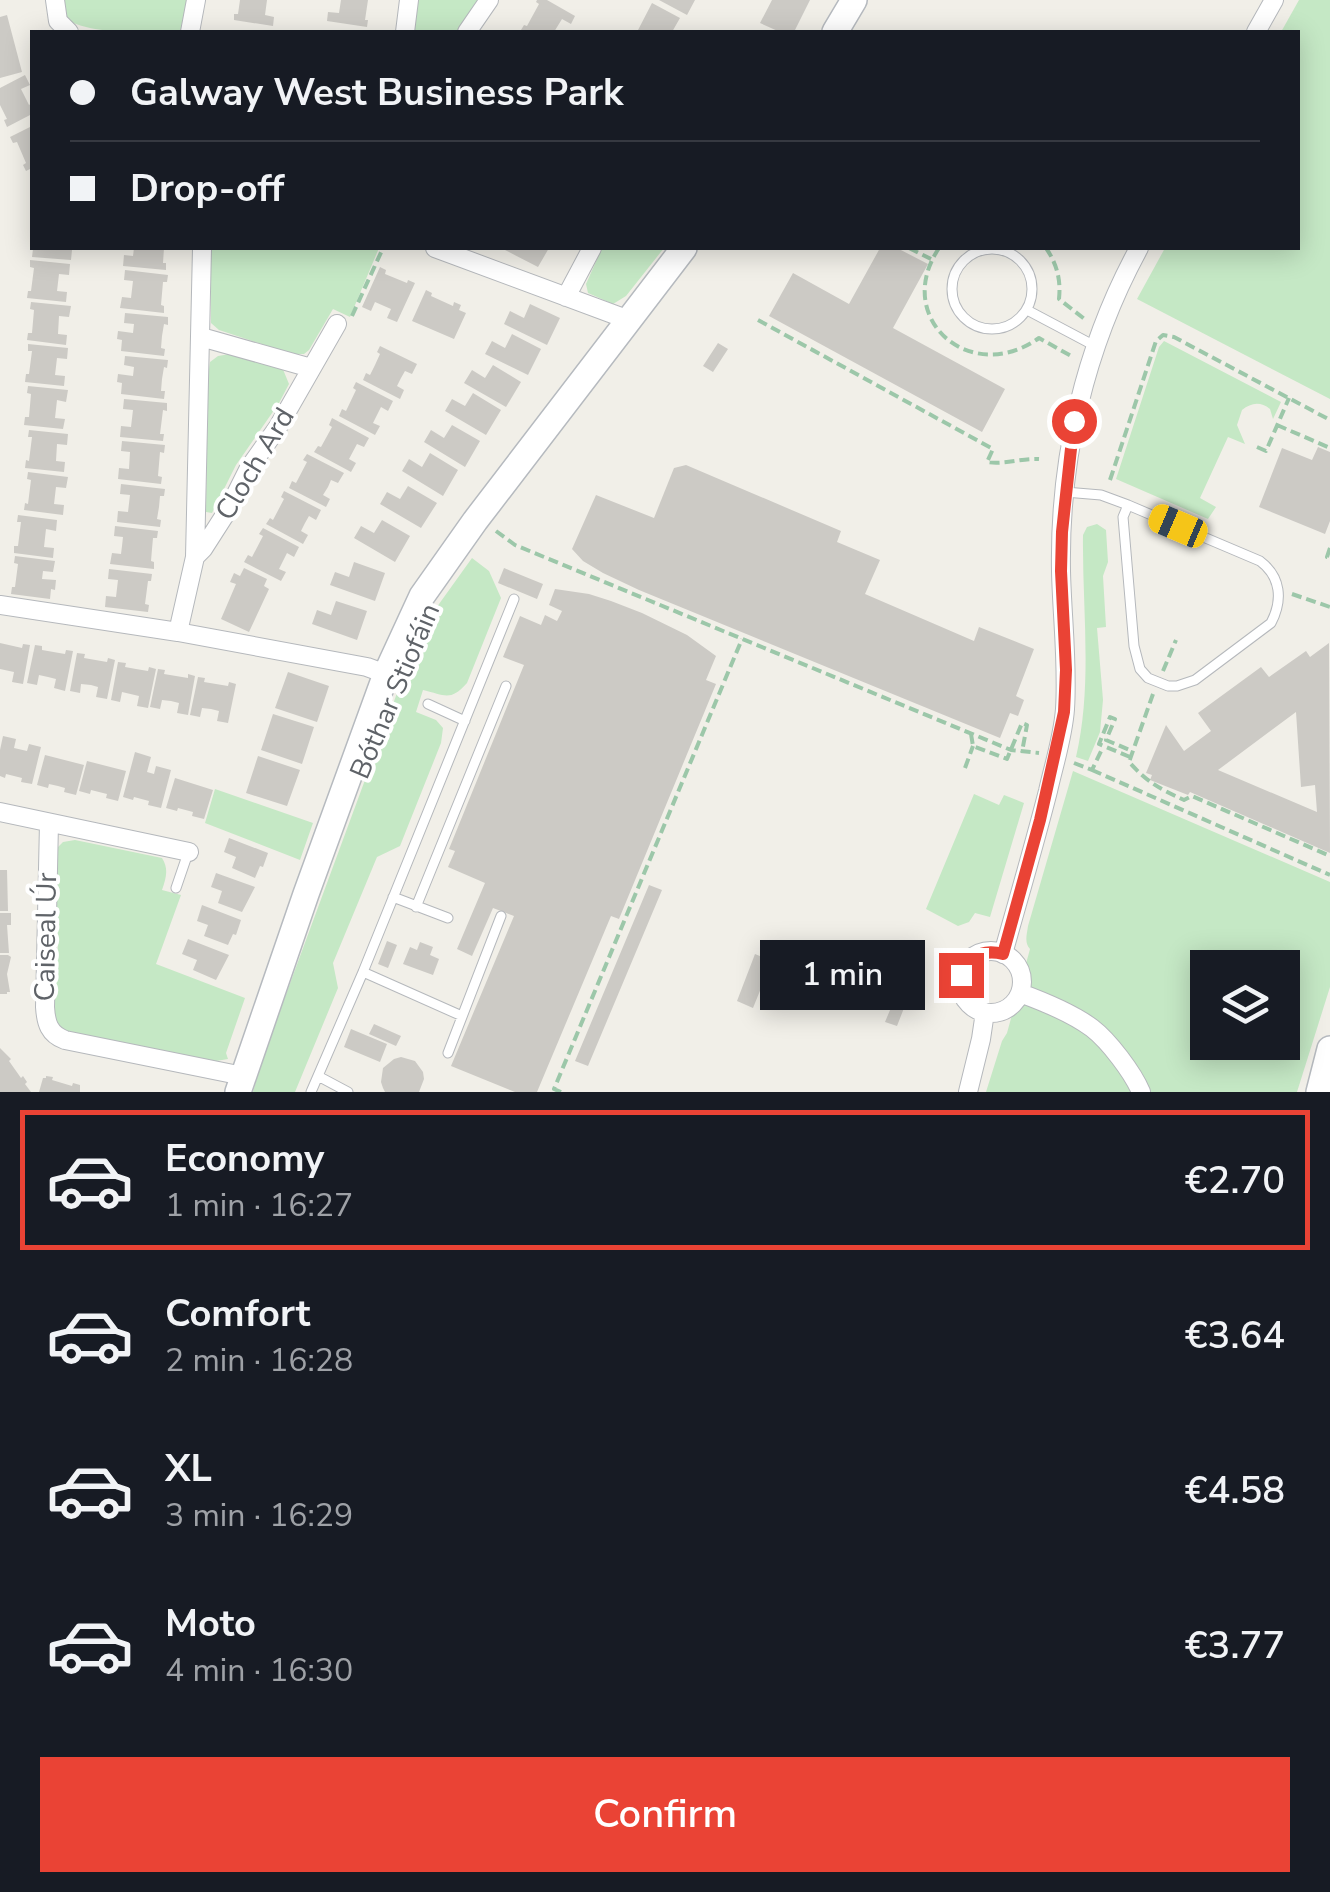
<!DOCTYPE html>
<meta charset="utf-8">
<style>
body{margin:0;font-family:"Nunito Sans",sans-serif;background:#20242c;color:#f1f3f6;height:100vh;display:flex;flex-direction:column;font-size:38px;white-space:nowrap}
*{box-sizing:border-box;margin:0}
p{font-size:32px;color:#9ea1a6}
.icon{flex:none;width:55px;height:55px;fill:none;stroke:currentColor;stroke-width:2;stroke-linecap:round;stroke-linejoin:round}
.map{position:relative;height:1092px;overflow:hidden}
.sheet{display:flex;flex-direction:column;background:#171b24;flex:1}
.sheet>*{flex:none}
.banner{position:absolute;left:30px;top:30px;width:1270px;height:220px;border-radius:0px;box-shadow:0 5px 25px #0003;display:grid;align-content:center;height:220px;padding:0 40px;background:#171b24}
.tools{position:absolute;left:1190px;top:950px;display:grid;gap:20px}
.tools a{display:grid;place-items:center;width:110px;height:110px;border-radius:0px;background:#171b24;box-shadow:0 5px 25px #0003;font-size:50px}
.end{position:absolute;width:45px;height:45px;margin:-22px;border:12px solid #ea4335;background:#fff;box-shadow:0 0 0 5px #fff}
.from{border-radius:50%}
.bubble{position:absolute;height:70px;border-radius:0px;background:#171b24;box-shadow:0 5px 25px #0003;font-size:32px;font-weight:600;line-height:70px;text-align:center}
.car{position:absolute;width:30px;height:60px;margin:-30px -15px;border-radius:12px;box-shadow:0 0 8px 2px #0007;background:linear-gradient(#f5c518 24%,#345 0 40%,#f5c518 0 76%,#345 0 86%,#f5c518 0)}
.banner b{display:flex;align-items:center;gap:35px;height:95px;font-size:38px}
.banner b+b{border-top:2px solid #363941}
.banner i{width:25px;height:25px;background:#f1f3f6}
ul{padding:18px 0 0;list-style:none}
li{display:flex;align-items:center;gap:30px;height:140px;margin:0 20px 15px;padding:0 20px;border:5px solid transparent;border-radius:0px}
li div{flex:1}
li b{display:block;font-size:38px}
li em{font-style:normal;font-weight:600}
li.on{border-color:#ea4335}
li>.icon{width:90px;height:90px;stroke-width:1.5}
.primary-button{display:flex;gap:20px;margin-top:auto;padding:20px 40px}
.primary-button a{flex:1;height:115px;border-radius:0px;background:#ea4335;color:#fff;font-size:40px;font-weight:600;line-height:115px;text-align:center}
.map>svg:first-child{display:block}
.green{fill:#c5e8c5;fill-rule:evenodd}
.building{fill:#cccac5;fill-rule:evenodd}
.lines{fill:none;stroke-linecap:round;stroke-linejoin:round}
.lane-casing{stroke:#b5b8bc;stroke-width:11}
.street-casing{stroke:#b5b8bc;stroke-width:20}
.secondary-casing{stroke:#b6babf;stroke-width:28}
.path{stroke:#9cc7a9;stroke-width:4;stroke-dasharray:10 5;stroke-linecap:butt}
.lane{stroke:#fff;stroke-width:9}
.street{stroke:#fff;stroke-width:18}
.secondary{stroke:#fff;stroke-width:25}
.route{stroke:#ea4335;stroke-width:12}
.labels{text-anchor:middle;dominant-baseline:central;stroke-width:8;stroke-linejoin:round;paint-order:stroke}
.street-label{font-size:28px;fill:#5f6368;stroke:#fff}
</style>
<div class="map">
<svg width="1330" height="1092" viewBox="0 0 1330 1092">
<rect width="100%" height="100%" fill="#f1efe8"/>
<path class="green" d="M 63,0 L 187,0 L 180,32 C 150,32 89,36 65,18 Z
M 416,0 L 479,0 L 457,32 L 412,32 Z
M 1299,0 L 1330,0 L 1330,399 L 1137,299 L 1165,248 L 1298,248 L 1298,32 L 1281,32 Z
M 211,248 L 379,248 L 350,317 L 333,309 L 309,350 L 304,354 L 292,354 L 219,330 L 211,323 Z
M 602,248 L 664,248 L 626,296 L 613,304 L 588,293 L 586,284 Z
M 1164,341 L 1281,402 L 1273,419 L 1270,409 C 1260,401 1251,403 1242,410 L 1237,425 L 1245,444 L 1228,437 L 1200,498 L 1216,507 L 1208,519 L 1116,479 L 1159,347 Z
M 230,354 L 282,367 L 289,384 L 279,403 L 236,465 L 212,513 L 206,512 L 208,376 L 210,362 L 218,356 Z
M 1097,524 L 1106,530 L 1108,562 L 1103,576 L 1106,627 L 1097,628 L 1103,700 L 1100,732 L 1088,761 L 1076,757 C 1093,684 1082,609 1083,535 L 1087,527 Z
M 472,558 L 489,571 L 501,598 L 467,683 C 450,702 445,695 423,690 L 416,712 L 436,720 L 443,728 L 441,743 L 400,846 L 377,857 L 333,963 L 338,988 L 295,1092 L 253,1092 L 264,1054 L 400,685 L 419,663 L 415,650 L 429,618 Z
M 1073,771 L 1330,882 L 1330,987 L 1297,1092 L 986,1092 L 1002,1041 L 1007,1033 L 1030,949 C 1024,943 1027,934 1028,926 ZM 1208,968 L 1282,968 L 1282,1042 L 1208,1042 Z
M 215,789 L 313,823 L 300,860 L 205,823 Z
M 974,794 L 999,805 L 1004,795 L 1024,803 L 990,917 L 975,913 L 969,922 L 958,926 L 926,909 Z
M 75,840 L 162,858 C 169,869 166,878 162,890 L 181,895 L 156,964 L 245,998 L 226,1053 L 228,1059 L 216,1061 L 67,1031 L 59,1027 L 53,1015 L 58,944 L 55,860 L 57,848 L 63,842 Z"/>
<path class="building" d="M 240,0 L 267,0 L 265,15 L 274,17 L 273,26 L 234,20 L 234,14 L 238,14 Z
M 341,0 L 368,0 L 365,20 L 368,20 L 367,27 L 327,21 L 328,12 L 339,13 Z
M 537,0 L 547,0 L 575,16 L 571,24 L 562,19 L 554,32 L 526,32 L 521,30 L 524,25 L 527,26 L 539,4 L 536,2 Z
M 659,0 L 695,0 L 687,15 Z
M 772,0 L 810,0 L 794,32 L 780,32 L 760,23 Z
M 652,3 L 680,18 L 672,32 L 637,32 Z
M 7,15 L 22,72 L 0,78 L 0,17 Z
M 25,75 L 30,85 L 21,89 L 29,105 L 32,103 L 32,114 L 7,127 L 4,120 L 7,119 L 0,105 L 0,88 Z
M 32,126 L 32,168 L 26,171 L 23,165 L 26,163 L 17,142 L 13,143 L 10,137 Z
M 36,248 L 62,248 L 72,250 L 71,260 L 32,257 L 33,249 Z
M 134,248 L 164,248 L 163,263 L 166,263 L 166,270 L 123,266 L 124,255 L 133,256 Z
M 501,248 L 549,248 L 538,267 Z
M 880,248 L 897,248 L 928,264 L 893,328 L 1005,389 L 982,432 L 769,316 L 793,273 L 849,304 Z
M 30,260 L 70,264 L 69,275 L 59,274 L 57,291 L 67,292 L 66,302 L 27,298 L 28,291 L 31,291 L 34,268 L 30,267 Z
M 380,267 L 386,270 L 385,274 L 407,283 L 408,280 L 415,283 L 397,322 L 387,318 L 391,309 L 375,302 L 371,311 L 362,307 Z
M 125,270 L 168,275 L 167,282 L 163,282 L 161,305 L 164,306 L 164,313 L 120,308 L 122,297 L 131,298 L 133,281 L 124,280 Z
M 426,290 L 432,293 L 431,296 L 453,306 L 454,302 L 461,305 L 459,310 L 466,313 L 454,339 L 412,321 Z
M 31,302 L 71,306 L 69,317 L 59,316 L 58,334 L 67,335 L 66,345 L 27,340 L 28,333 L 32,333 L 34,310 L 30,309 Z
M 530,304 L 560,318 L 547,345 L 504,324 L 510,311 L 524,318 Z
M 125,313 L 168,317 L 168,325 L 164,324 L 162,336 L 161,348 L 165,349 L 164,356 L 121,351 L 122,340 L 117,339 L 118,331 L 133,333 L 134,324 L 124,323 Z
M 512,334 L 541,349 L 528,375 L 485,354 L 492,341 L 505,348 Z
M 718,343 L 728,349 L 713,372 L 703,366 Z
M 28,344 L 68,348 L 67,359 L 57,358 L 55,375 L 65,376 L 64,386 L 25,382 L 26,374 L 29,374 L 32,351 L 28,351 Z
M 380,346 L 417,364 L 412,374 L 405,371 L 401,378 L 397,386 L 404,390 L 400,399 L 363,380 L 366,373 L 370,375 L 375,365 L 380,354 L 377,352 Z
M 125,356 L 168,360 L 167,368 L 164,367 L 162,379 L 161,391 L 165,391 L 164,399 L 121,394 L 122,383 L 117,382 L 118,374 L 133,376 L 134,367 L 124,365 Z
M 493,365 L 521,382 L 506,407 L 464,383 L 472,370 L 485,378 Z
M 356,382 L 393,401 L 388,411 L 381,407 L 373,423 L 380,426 L 375,435 L 339,416 L 342,409 L 346,411 L 356,390 L 353,388 Z
M 28,386 L 68,390 L 66,402 L 57,400 L 55,418 L 65,419 L 63,429 L 24,425 L 25,417 L 29,417 L 31,394 L 27,393 Z
M 473,393 L 501,410 L 486,435 L 445,411 L 452,399 L 465,406 Z
M 124,399 L 167,403 L 167,411 L 163,410 L 160,434 L 164,434 L 163,441 L 120,437 L 121,426 L 131,427 L 133,410 L 123,409 Z
M 332,418 L 369,438 L 364,447 L 357,444 L 349,459 L 356,463 L 351,472 L 314,452 L 318,446 L 321,447 L 332,427 L 329,425 Z
M 452,425 L 480,441 L 465,467 L 424,442 L 431,430 L 444,438 Z
M 29,430 L 68,434 L 67,445 L 57,444 L 56,461 L 65,462 L 64,472 L 25,468 L 26,460 L 29,461 L 32,437 L 28,437 Z
M 122,441 L 165,445 L 164,453 L 160,452 L 158,476 L 162,477 L 161,484 L 118,479 L 119,468 L 129,469 L 130,452 L 121,451 Z
M 1318,447 L 1330,452 L 1330,521 L 1325,534 L 1259,507 L 1282,448 L 1312,460 Z
M 430,453 L 458,470 L 443,496 L 402,471 L 409,459 L 422,467 Z
M 307,454 L 344,473 L 338,483 L 331,480 L 328,487 L 323,495 L 330,499 L 326,507 L 289,488 L 292,481 L 296,483 L 307,462 L 303,460 Z
M 686,465 L 841,531 L 837,542 L 880,560 L 865,594 L 974,641 L 979,627 L 1034,649 L 1016,696 L 1024,700 L 1018,716 L 1010,713 L 1000,738 L 639,590 L 603,573 L 583,561 L 572,549 L 596,495 L 654,518 L 674,468 Z
M 28,472 L 68,477 L 66,488 L 56,487 L 54,504 L 64,505 L 63,515 L 24,510 L 25,503 L 28,504 L 31,480 L 27,479 Z
M 121,484 L 165,489 L 164,496 L 160,496 L 159,507 L 157,519 L 161,520 L 160,527 L 117,522 L 118,511 L 128,512 L 130,495 L 120,494 Z
M 408,486 L 437,503 L 421,528 L 380,504 L 387,492 L 400,499 Z
M 284,491 L 321,510 L 316,520 L 309,516 L 305,523 L 301,531 L 308,535 L 303,544 L 266,524 L 270,518 L 273,520 L 284,499 L 281,497 Z
M 18,515 L 57,520 L 56,531 L 46,529 L 44,547 L 54,548 L 53,558 L 14,553 L 14,546 L 18,546 L 21,522 L 17,522 Z
M 382,520 L 410,536 L 395,562 L 354,538 L 361,526 L 374,533 Z
M 115,526 L 158,531 L 157,538 L 153,538 L 152,549 L 151,561 L 154,562 L 154,569 L 110,564 L 112,553 L 121,554 L 122,546 L 123,537 L 114,536 Z
M 263,528 L 299,547 L 294,557 L 287,553 L 279,569 L 286,572 L 281,581 L 244,562 L 248,555 L 252,557 L 263,536 L 259,534 Z
M 15,556 L 55,561 L 53,572 L 43,571 L 42,579 L 56,580 L 55,590 L 51,589 L 50,599 L 11,594 L 12,587 L 15,587 L 18,564 L 14,563 Z
M 354,562 L 385,573 L 375,601 L 330,585 L 335,572 L 349,577 Z
M 244,568 L 267,579 L 264,586 L 269,589 L 249,632 L 221,619 L 236,584 L 230,582 L 234,573 L 240,576 Z
M 504,568 L 543,584 L 537,599 L 498,583 Z
M 109,569 L 152,574 L 151,581 L 148,581 L 145,604 L 149,605 L 148,612 L 105,607 L 106,596 L 116,597 L 118,580 L 108,579 Z
M 555,589 L 589,594 L 611,601 L 642,613 L 687,635 L 716,656 L 706,680 L 716,684 L 619,919 L 611,916 L 537,1092 L 515,1092 L 451,1066 L 514,916 L 493,908 L 472,956 L 457,949 L 485,883 L 448,867 L 455,851 L 449,849 L 524,665 L 503,657 L 520,616 L 541,625 L 545,615 L 557,621 L 562,611 L 549,605 Z
M 336,601 L 367,611 L 357,640 L 312,624 L 317,610 L 331,615 Z
M 0,643 L 22,648 L 23,644 L 30,645 L 23,684 L 12,682 L 14,672 L 0,669 Z
M 1329,643 L 1330,853 L 1190,792 L 1188,795 L 1150,780 L 1152,775 L 1146,773 L 1166,725 L 1184,751 L 1211,731 L 1198,713 L 1261,667 L 1269,677 L 1306,651 L 1310,657 ZM 1296,712 L 1301,787 L 1315,785 L 1317,812 L 1218,770 Z
M 35,645 L 42,646 L 42,650 L 65,654 L 66,650 L 73,651 L 65,691 L 54,688 L 56,679 L 48,677 L 39,675 L 37,685 L 27,683 Z
M 77,653 L 85,654 L 84,658 L 107,662 L 108,658 L 115,660 L 107,699 L 96,697 L 98,687 L 91,685 L 81,684 L 80,693 L 70,691 Z
M 118,662 L 126,663 L 125,667 L 136,669 L 148,671 L 149,667 L 156,669 L 148,708 L 137,706 L 139,696 L 122,692 L 120,702 L 111,700 Z
M 158,669 L 165,670 L 164,674 L 188,678 L 188,674 L 195,676 L 188,715 L 177,713 L 179,703 L 171,701 L 162,700 L 160,709 L 150,707 Z
M 288,672 L 329,686 L 317,722 L 275,708 Z
M 198,677 L 205,678 L 204,682 L 228,686 L 229,682 L 236,684 L 228,723 L 217,721 L 219,711 L 211,709 L 202,708 L 200,717 L 190,715 Z
M 273,714 L 314,727 L 302,764 L 261,750 Z
M 3,736 L 16,739 L 14,748 L 27,751 L 29,744 L 41,747 L 32,784 L 21,782 L 22,778 L 6,774 L 5,778 L 0,776 L 0,750 Z
M 135,752 L 151,757 L 147,772 L 154,774 L 156,766 L 171,770 L 161,808 L 148,805 L 149,801 L 134,797 L 133,800 L 123,797 Z
M 45,755 L 84,765 L 76,795 L 64,792 L 65,788 L 58,786 L 49,784 L 48,788 L 37,785 Z
M 258,756 L 300,770 L 287,806 L 246,793 Z
M 87,761 L 126,771 L 118,801 L 106,798 L 107,794 L 91,790 L 90,794 L 79,791 Z
M 175,778 L 213,790 L 204,819 L 192,816 L 193,812 L 178,808 L 177,811 L 166,808 Z
M 229,838 L 268,853 L 263,867 L 260,866 L 255,878 L 232,868 L 236,857 L 224,852 Z
M 0,870 L 7,870 L 8,911 L 0,911 Z
M 216,873 L 255,887 L 242,912 L 218,903 L 222,891 L 211,887 Z
M 649,885 L 662,890 L 588,1066 L 575,1061 Z
M 202,905 L 241,920 L 236,935 L 233,934 L 228,945 L 204,936 L 208,925 L 197,921 Z
M 0,913 L 11,913 L 11,925 L 7,925 L 9,953 L 0,953 Z
M 188,939 L 229,955 L 216,980 L 193,970 L 197,960 L 182,954 Z
M 387,941 L 397,945 L 388,968 L 378,964 Z
M 420,942 L 433,947 L 430,955 L 439,959 L 433,975 L 403,964 L 410,947 L 417,950 Z
M 755,954 L 772,961 L 753,1008 L 737,1001 Z
M 0,955 L 8,955 L 11,957 L 7,974 L 10,992 L 7,992 L 7,994 L 0,994 Z
M 893,1003 L 904,1008 L 897,1026 L 885,1022 Z
M 374,1024 L 401,1036 L 396,1046 L 369,1034 Z
M 351,1029 L 387,1044 L 380,1062 L 344,1047 Z
M 0,1048 L 11,1059 L 9,1061 L 21,1078 L 23,1076 L 27,1082 L 25,1084 L 31,1092 L 0,1092 Z
M 401,1057 L 415,1061 L 423,1072 L 424,1079 L 419,1092 L 385,1092 L 383,1088 L 381,1082 L 383,1068 L 394,1059 Z
M 46,1076 L 53,1077 L 52,1080 L 72,1086 L 73,1083 L 80,1085 L 80,1092 L 39,1092 L 43,1078 L 46,1078 Z"/>
<g class="lines">
<defs>
<path id="lane" d="M952 289a40 40 0 1 1 80 0a40 40 0 1 1-80 0Z
M 1027,310 L 1095,346
M 1065,492 L 1101,495 L 1128,505 L 1260,561 C 1281,577 1283,600 1271,623 L 1195,680 L 1177,686 L 1168,686 L 1148,678 L 1140,669 L 1134,646 L 1123,517 L 1128,505
M 428,704 L 465,721
M 176,888 L 188,853
M 393,897 L 448,918
M 416,907 L 506,686
M 363,972 L 462,1016
M 448,1053 L 501,916
M 318,1076 L 348,1092
M 311,1092 L 363,972 L 514,599"/>
<path id="street" d="M 55,0 L 58,21 L 69,32
M 190,32 L 196,0
M 405,32 L 409,0
M 467,32 L 489,0
M 1256,32 L 1274,0
M 435,248 L 629,320
M 566,297 L 592,248
M 201,337 L 311,368
M 195,557 L 203,549 L 228,510 L 249,468 L 278,427 L 337,324
M 0,605 L 178,632 L 367,667 L 386,674
M 178,632 L 195,557 L 202,248
M 0,812 L 189,852
M 49,823 L 45,1007 C 46,1023 49,1034 65,1040 L 243,1076
M960 982a31 31 0 1 1 62 0a31 31 0 1 1-62 0Z
M 1003,954 C 1018,900 1034,846 1048,791 C 1054,764 1063,737 1065,709 C 1068,663 1062,617 1061,571 C 1059,458 1085,347 1139,248
M 1020,993 C 1042,1001 1073,1014 1092,1028 C 1109,1041 1133,1073 1141,1092
M 968,1092 L 981,1039 L 985,1012"/>
<path id="secondary" d="M 835,32 L 854,0
M 238,1092 L 306,894 L 386,674 L 422,596 L 475,521 L 684,248
M 1319,1092 L 1330,1049"/>
</defs>
<use href="#lane" class="lane-casing"/>
<use href="#street" class="street-casing"/>
<use href="#secondary" class="secondary-casing"/>
<path class="path" d="M 909,248 L 931,259
M 939,248 C 892,318 970,387 1039,338 L 1073,357
M 1046,248 C 1057,264 1061,280 1059,299 L 1087,321
M 352,316 L 383,248
M 758,320 L 993,449 L 987,462 C 1004,465 1021,458 1039,459
M 1277,425 L 1330,448
M 1257,447 L 1266,451 L 1289,398
M 1110,480 L 1156,341 L 1163,335 L 1174,337 L 1330,420
M 496,531 L 515,545 L 1011,750 L 1039,753
M 1330,548 L 1327,557 L 1330,558
M 1292,594 L 1330,607
M 1163,671 L 1176,640
M 1153,694 L 1129,762 C 1147,782 1160,789 1184,800 L 1192,796 L 1330,856
M 971,734 L 973,746 L 1007,759 L 1022,723 L 1027,725 L 1022,752
M 1130,757 L 1099,744 L 1110,717 L 1115,719 L 1106,740 L 1132,751
M 1074,763 L 1092,770 L 1103,747
M 965,768 L 973,746
M 1092,770 L 1330,875
M 561,1092 L 554,1089 L 742,639"/>
<use href="#lane" class="lane"/>
<use href="#street" class="street"/>
<use href="#secondary" class="secondary"/>
</g>
<g class="lines">
<path class="route" d="M 961,975 C 969,956 983,949 1003,954 L 1040,820 L 1064,712 L 1066,670 L 1061,571 L 1062,532 L 1074,421"/>
</g>
<g class="labels">
<g class="street-label">
<text transform="translate(255 464) rotate(-59)">Cloch Ard</text>
<text transform="translate(395 691) rotate(-67)">Bóthar Stiofáin</text>
<text transform="translate(46 937) rotate(-89)">Caiseal Úr</text>
</g>
</g>
</svg>
<div class="tools">
<a><svg class="icon" aria-label="layers" viewBox="0 0 24 24"><path d="M12 4l9 5-9 5-9-5zM3 14l9 5 9-5"/></svg></a>
</div>
<i class="end from" style="left:1074px;top:421px"></i>
<i class="end" style="left:961px;top:975px"></i>
<div class="bubble" style="left:760px;top:940px;width:165px">1 min</div>
<i class="car" style="left:1178px;top:526px;rotate:293deg"></i>
<div class="banner">
<b><i class="from"></i>Galway West Business Park</b>
<b><i></i>Drop-off</b>
</div>
</div>
<section class="sheet">
<ul>
<li class="on"><svg class="icon" aria-label="car" viewBox="0 0 24 24"><path d="M5 17H2v-5l4-1 3-4h7l3 4 3 1v5h-3M9 17h6M6 11h13"/><circle cx="7" cy="17" r="2"/><circle cx="17" cy="17" r="2"/></svg><div><b>Economy</b><p>1 min · 16:27</p></div><em>€2.70</em></li>
<li><svg class="icon" aria-label="car" viewBox="0 0 24 24"><path d="M5 17H2v-5l4-1 3-4h7l3 4 3 1v5h-3M9 17h6M6 11h13"/><circle cx="7" cy="17" r="2"/><circle cx="17" cy="17" r="2"/></svg><div><b>Comfort</b><p>2 min · 16:28</p></div><em>€3.64</em></li>
<li><svg class="icon" aria-label="car" viewBox="0 0 24 24"><path d="M5 17H2v-5l4-1 3-4h7l3 4 3 1v5h-3M9 17h6M6 11h13"/><circle cx="7" cy="17" r="2"/><circle cx="17" cy="17" r="2"/></svg><div><b>XL</b><p>3 min · 16:29</p></div><em>€4.58</em></li>
<li><svg class="icon" aria-label="car" viewBox="0 0 24 24"><path d="M5 17H2v-5l4-1 3-4h7l3 4 3 1v5h-3M9 17h6M6 11h13"/><circle cx="7" cy="17" r="2"/><circle cx="17" cy="17" r="2"/></svg><div><b>Moto</b><p>4 min · 16:30</p></div><em>€3.77</em></li>
</ul>
<div class="primary-button"><a>Confirm</a></div>
</section>
